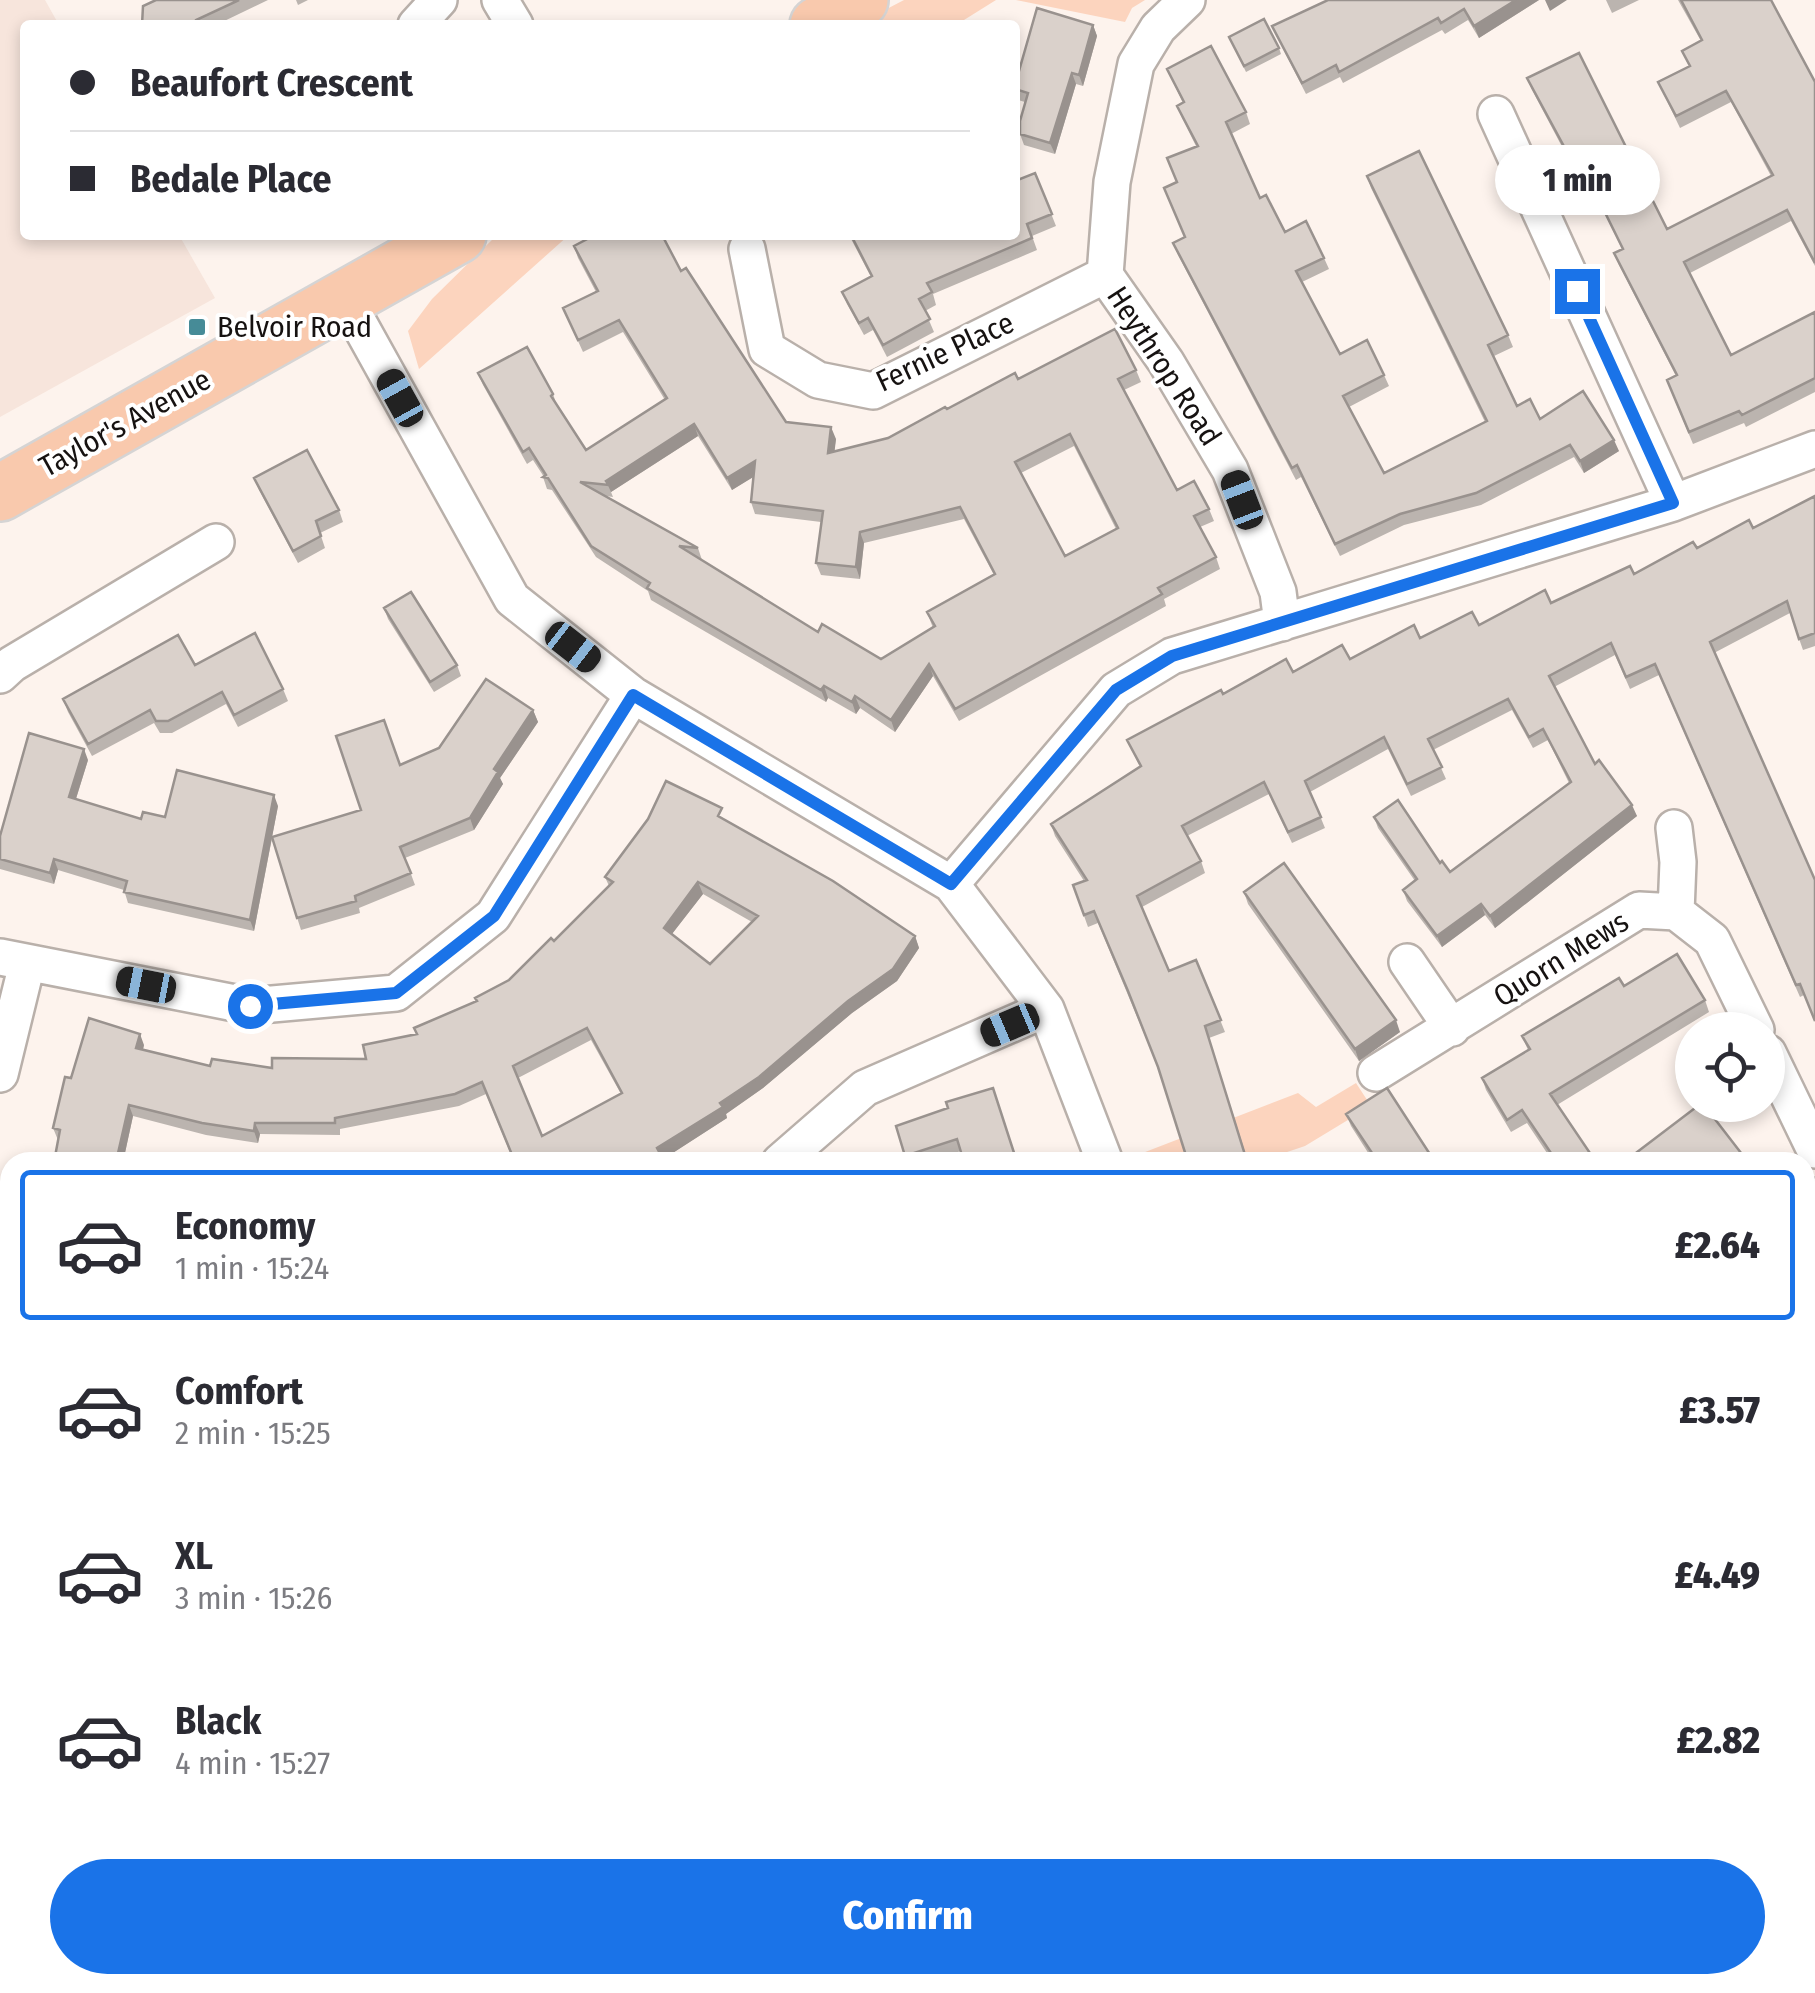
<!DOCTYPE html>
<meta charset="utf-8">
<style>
body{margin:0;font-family:"Fira Sans Condensed",sans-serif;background:#f7f7f7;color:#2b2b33;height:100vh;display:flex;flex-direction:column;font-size:38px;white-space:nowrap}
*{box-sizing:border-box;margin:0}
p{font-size:32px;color:#7c7c81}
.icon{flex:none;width:55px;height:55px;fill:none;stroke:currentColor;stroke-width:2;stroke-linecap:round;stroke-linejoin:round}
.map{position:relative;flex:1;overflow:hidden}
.panel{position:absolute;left:0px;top:1152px;width:1815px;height:842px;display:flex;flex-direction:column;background:#fff;border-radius:30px 30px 0 0;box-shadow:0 5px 15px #0003}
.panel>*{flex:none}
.top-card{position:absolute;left:20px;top:20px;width:1000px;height:220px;border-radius:10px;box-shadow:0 5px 15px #0003;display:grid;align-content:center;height:220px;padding:0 50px;background:#fff}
.fabs{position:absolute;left:1675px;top:1012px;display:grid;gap:20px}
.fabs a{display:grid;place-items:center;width:110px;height:110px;border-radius:50%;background:#fff;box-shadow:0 5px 15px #0003;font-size:50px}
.end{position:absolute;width:45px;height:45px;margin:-22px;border:12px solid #1a73e8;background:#fff;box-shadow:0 0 0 5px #fff}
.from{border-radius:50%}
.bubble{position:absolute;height:70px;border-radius:35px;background:#fff;box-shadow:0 5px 15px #0003;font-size:32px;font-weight:800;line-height:70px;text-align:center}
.car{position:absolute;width:30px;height:60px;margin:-30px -15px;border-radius:12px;box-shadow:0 0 8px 2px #0007;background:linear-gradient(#222 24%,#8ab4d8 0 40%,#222 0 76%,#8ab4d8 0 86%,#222 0)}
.top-card b{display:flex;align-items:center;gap:35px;height:95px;font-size:38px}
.top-card b+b{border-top:2px solid #e1e1e2}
.top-card i{width:25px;height:25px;background:#2b2b33}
ul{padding:18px 0 0;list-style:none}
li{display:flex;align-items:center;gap:30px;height:150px;margin:0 20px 15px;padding:0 30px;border:5px solid transparent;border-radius:10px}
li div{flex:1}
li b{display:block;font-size:38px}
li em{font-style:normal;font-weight:800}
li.on{border-color:#1a73e8}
li>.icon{width:90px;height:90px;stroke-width:1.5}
.button{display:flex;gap:20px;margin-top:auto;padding:20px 50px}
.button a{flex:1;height:115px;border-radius:60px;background:#1a73e8;color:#fff;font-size:40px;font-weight:800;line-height:115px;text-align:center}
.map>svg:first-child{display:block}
.built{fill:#f7e5dc}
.grass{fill:#fcd4be}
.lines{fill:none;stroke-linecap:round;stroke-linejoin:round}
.stream{stroke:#46a6b7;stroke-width:11}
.minor-casing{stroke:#b9b0aa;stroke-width:40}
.primary-casing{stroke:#d5d4d4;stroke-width:60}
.minor{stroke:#fff;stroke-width:35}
.primary{stroke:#f9c9ad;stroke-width:55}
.wall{fill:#bbb4af;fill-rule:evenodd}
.shaded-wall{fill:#99928e}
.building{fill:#dad1cb;stroke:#99928e;stroke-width:2.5;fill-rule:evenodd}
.route{stroke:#1a73e8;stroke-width:12}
.poi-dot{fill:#468b97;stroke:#fff;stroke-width:4}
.labels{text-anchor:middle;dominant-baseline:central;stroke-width:8;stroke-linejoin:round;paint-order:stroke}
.poi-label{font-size:30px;fill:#161211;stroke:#fff;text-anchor:start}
.street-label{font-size:30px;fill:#161211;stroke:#fff}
</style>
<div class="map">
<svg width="1815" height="1993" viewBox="0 0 1815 1993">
<rect width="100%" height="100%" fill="#fdf3ed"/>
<path class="built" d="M 0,0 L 45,0 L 59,25 L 25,25 L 25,235 L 179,235 L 215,298 L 0,417 Z"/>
<path class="grass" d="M 904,0 L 996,0 L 956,25 L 856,25 Z
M 1016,0 L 1145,0 L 1132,8 L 1125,22 Z
M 497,235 L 569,235 L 419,369 L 408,331 L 432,299 Z
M 1356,1083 L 1371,1106 L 1305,1146 L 1257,1162 L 1144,1162 L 1140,1154 L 1298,1093 L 1316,1107 Z"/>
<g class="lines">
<path class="stream" d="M 1805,1942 L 1815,1936
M 1723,1993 L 1736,1985"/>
<defs>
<path id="minor" d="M 500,0 L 515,25
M 1187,0 L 1158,28 L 1136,64 L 1112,182 L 1105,275 L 1166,362 L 1230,470 L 1278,592 L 1282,623
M 416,25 L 439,0
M 1496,114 L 1673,503
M 747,249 L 767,349 L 818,380 L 873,391 L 1105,275
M 346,300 L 512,599 L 633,695 L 951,884 L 1046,1009 L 1105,1162
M 0,675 L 12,664 L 216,542
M 1674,828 L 1678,862 L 1676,912
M 951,884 L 1116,690 L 1172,656 L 1673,503 L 1815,449
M 0,957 L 250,1006 L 396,993 L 493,916 L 633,695
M 1407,962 L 1452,1028
M 1768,1053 L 1815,1150
M 1376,1073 L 1639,910 L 1676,912 L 1712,940 L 1756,1030
M 0,1074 L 27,964
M 780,1162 L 865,1088 L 1046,1009
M 1805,1204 L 1815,1196
M 0,1455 L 10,1470
M 630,1985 L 635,1993
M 1051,1993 L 1059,1985"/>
<path id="primary" d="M 818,25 L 860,0
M 0,493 L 458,235"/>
</defs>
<use href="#minor" class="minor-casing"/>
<use href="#primary" class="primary-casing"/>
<use href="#minor" class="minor"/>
<use href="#primary" class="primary"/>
</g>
<path class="wall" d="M 156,0 L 268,0 L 216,25 L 142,25 Z
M 296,0 L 308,0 L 298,5 Z
M 1539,0 L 1479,38 L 1468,20 L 1445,34 L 1442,30 L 1343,83 L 1340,77 L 1306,94 L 1277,37 L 1272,26 Z
M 1606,0 L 1639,0 L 1612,13 Z
M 1678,0 L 1771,0 L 1815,82 L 1815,266 L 1791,221 L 1690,273 L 1731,355 L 1815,312 L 1815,392 L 1746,427 L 1744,423 L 1693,444 L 1671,391 L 1676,376 L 1619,265 L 1614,253 L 1622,249 L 1584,171 L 1577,175 L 1532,90 L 1527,78 L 1667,229 L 1771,176 L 1731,102 L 1680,128 L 1658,82 L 1689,66 L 1682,51 L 1701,41 Z
M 1093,25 L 1097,36 L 1083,86 L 1076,84 L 1055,154 L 1024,145 L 1020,134 L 1025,102 L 1018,100 L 1015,92 L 1015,85 Z
M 1229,37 L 1279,48 L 1281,54 L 1246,72 Z
M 1167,69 L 1246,112 L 1250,124 L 1231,134 L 1260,198 L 1285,232 L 1324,258 L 1329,269 L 1302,282 L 1340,354 L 1384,375 L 1389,386 L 1349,407 L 1384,473 L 1485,422 L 1371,188 L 1367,176 L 1508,335 L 1513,347 L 1494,356 L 1517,406 L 1540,419 L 1619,451 L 1584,473 L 1574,457 L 1481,505 L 1404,525 L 1340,556 L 1301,477 L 1296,480 L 1178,255 L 1173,243 L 1185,237 L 1177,182 L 1167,158 L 1196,146 L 1182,118 L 1177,106 L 1183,103 Z
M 1035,173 L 1056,226 L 1032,236 L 1037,250 L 933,294 L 936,305 L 925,311 L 934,332 L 887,357 L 873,330 L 864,335 L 847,304 L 842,292 L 871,277 L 849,235 L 1015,235 Z
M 574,246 L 681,271 L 786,422 L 836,439 L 834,451 L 888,438 L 947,409 L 1018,379 L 1136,370 L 1141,382 L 1124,390 L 1177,490 L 1209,509 L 1214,521 L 1200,527 L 1216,557 L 1220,569 L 1164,599 L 1166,606 L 959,721 L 933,676 L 895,732 L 860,708 L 856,714 L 828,698 L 826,702 L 651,600 L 648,591 L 596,557 L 552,490 L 547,489 L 543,477 L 544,477 L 533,460 L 527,464 L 483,385 L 478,373 L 553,394 L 557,406 L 586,450 L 665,400 L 623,332 L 583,352 L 563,308 L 596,292 L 578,258 ZM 698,436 L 732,490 L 754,476 L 751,502 L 755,514 L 821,522 L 816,563 L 821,575 L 860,579 L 864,543 L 964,519 L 994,575 L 927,612 L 933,628 L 881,659 L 818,632 L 700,560 L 702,560 L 698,548 L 606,496 L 613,497 L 611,492 ZM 1074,446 L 1116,529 L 1065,556 L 1021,473 Z
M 254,478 L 339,510 L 343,522 L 320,533 L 325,548 L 298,563 L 259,490 Z
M 1815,496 L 1815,646 L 1803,650 L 1790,613 L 1714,653 L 1804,995 L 1800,997 L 1659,675 L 1630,689 L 1615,655 L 1554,687 L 1595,764 L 1637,816 L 1495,928 L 1485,915 L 1442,947 L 1407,901 L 1403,890 L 1415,881 L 1378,828 L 1374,817 L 1450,872 L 1569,783 L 1548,740 L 1533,748 L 1512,710 L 1433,750 L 1446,779 L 1411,796 L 1388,749 L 1310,792 L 1325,828 L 1292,843 L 1269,794 L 1187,836 L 1201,861 L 1205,873 L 1142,907 L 1169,971 L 1196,960 L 1225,1032 L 1209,1038 L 1247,1158 L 1260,1162 L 1188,1162 L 1160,1072 L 1098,923 L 1088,927 L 1073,885 L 1084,881 L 1055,836 L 1051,824 L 1140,767 L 1127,740 L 1223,694 L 1293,672 L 1350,659 L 1420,638 L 1479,625 L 1551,603 L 1634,574 L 1697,548 L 1753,528 Z
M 384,608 L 457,665 L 461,676 L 434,692 L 388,619 Z
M 195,665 L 283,689 L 288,701 L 238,727 L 226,704 L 172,733 L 160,733 L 154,723 L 92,756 L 68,712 L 63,699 Z
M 533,710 L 538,722 L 500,778 L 503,784 L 474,830 L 405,858 L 415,885 L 359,908 L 360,913 L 301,930 L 272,838 L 254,931 L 128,903 L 124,890 L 58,870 L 54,884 L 0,869 L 0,836 L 88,760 L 76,799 L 141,819 L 278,806 L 272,837 L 361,810 L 400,765 Z
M 726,820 L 915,936 L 919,948 L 897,981 L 852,1013 L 763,1088 L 726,1114 L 727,1118 L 663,1159 L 665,1162 L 514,1162 L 486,1094 L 459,1106 L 340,1129 L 340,1135 L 260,1134 L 258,1143 L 206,1135 L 133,1116 L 123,1162 L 54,1162 L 58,1140 L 53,1128 L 71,1078 L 144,1045 L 143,1050 L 210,1066 L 272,1068 L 366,1059 L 417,1034 L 477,1001 L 509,980 L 554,941 L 609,886 L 605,877 ZM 703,894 L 752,922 L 710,964 L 672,934 ZM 591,1040 L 621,1094 L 542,1136 L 518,1078 Z
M 1244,892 L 1400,1032 L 1359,1061 L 1248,904 Z
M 1624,986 L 1705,1000 L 1709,1012 L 1557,1105 L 1596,1162 L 1553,1162 L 1527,1123 L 1511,1132 L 1486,1090 L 1482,1078 L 1528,1050 L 1522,1036 Z
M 948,1108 L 961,1151 L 926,1162 L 908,1162 L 896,1126 Z
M 1346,1114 L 1435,1162 L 1374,1162 L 1351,1126 Z
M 0,1756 L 10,1773 L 10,1878 L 0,1861 Z
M 10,1985 L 57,1985 L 43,1993 L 0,1993 Z"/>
<path class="shaded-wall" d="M 1516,0 L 1539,0 L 1479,38 L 1474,26 Z
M 1545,0 L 1567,0 L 1550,11 Z
M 1093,25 L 1097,36 L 1083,86 L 1079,75 Z
M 1072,73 L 1076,84 L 1055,154 L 1050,143 Z
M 694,424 L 698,436 L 611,492 L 606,481 Z
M 831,427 L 836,439 L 833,465 L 828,453 Z
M 1614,440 L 1619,451 L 1584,473 L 1580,461 Z
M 755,461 L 760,473 L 732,490 L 727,478 Z
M 860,532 L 864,543 L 860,579 L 856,567 Z
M 929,664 L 933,676 L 895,732 L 891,720 Z
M 824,686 L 828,698 L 826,702 L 821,690 Z
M 855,696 L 860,708 L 856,714 L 852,702 Z
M 533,710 L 538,722 L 500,778 L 503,784 L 474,830 L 470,818 L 494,769 Z
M 84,749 L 88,760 L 73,808 L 69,797 Z
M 274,795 L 278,806 L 254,931 L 250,920 Z
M 1632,805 L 1637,816 L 1495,928 L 1490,916 Z
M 54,859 L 58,870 L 54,884 L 50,873 Z
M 698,882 L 703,894 L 668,939 L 664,928 Z
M 1481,904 L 1485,915 L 1442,947 L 1437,936 Z
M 915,936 L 919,948 L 897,981 L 852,1013 L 763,1088 L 726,1114 L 727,1118 L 662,1160 L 657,1148 L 720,1103 Z
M 1396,1020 L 1400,1032 L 1359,1061 L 1355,1049 Z
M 140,1034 L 144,1045 L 140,1060 L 136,1048 Z
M 129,1105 L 133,1116 L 123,1162 L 116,1162 Z
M 255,1123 L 260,1134 L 258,1143 L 254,1131 Z
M 1815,1387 L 1815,1402 L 1805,1410 L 1805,1395 Z
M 275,1985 L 297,1985 L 285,1993 L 263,1993 Z
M 746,1985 L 749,1993 L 733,1993 Z
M 918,1985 L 932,1985 L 925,1993 L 911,1993 Z"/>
<path class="building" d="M 156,0 L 239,0 L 196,20 L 196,25 L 142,25 L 143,6 Z
M 1328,0 L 1516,0 L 1474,26 L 1464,9 L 1441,23 L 1438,18 L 1339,72 L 1336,65 L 1302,83 L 1272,26 Z
M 1681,0 L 1771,0 L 1815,82 L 1815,263 L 1787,210 L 1684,262 L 1731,355 L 1815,312 L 1815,378 L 1742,415 L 1739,411 L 1689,432 L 1667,380 L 1677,375 L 1614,253 L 1623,249 L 1579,160 L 1573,163 L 1527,78 L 1579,53 L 1667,229 L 1773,175 L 1726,91 L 1676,116 L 1658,82 L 1690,66 L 1682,51 L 1702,40 Z
M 1037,8 L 1093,25 L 1079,75 L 1072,73 L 1050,143 L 1020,134 L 1020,121 L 1028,93 L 1015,89 L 1015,85 Z
M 1264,19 L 1279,48 L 1244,66 L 1229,37 Z
M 1211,46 L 1246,112 L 1226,122 L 1260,198 L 1266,195 L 1285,232 L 1306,221 L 1324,258 L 1296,271 L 1340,354 L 1367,340 L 1384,375 L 1343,396 L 1384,473 L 1487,421 L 1367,176 L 1419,151 L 1508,335 L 1488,345 L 1517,406 L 1530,399 L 1540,419 L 1583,391 L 1614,440 L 1580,461 L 1570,445 L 1476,493 L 1400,514 L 1335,544 L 1297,465 L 1292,468 L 1173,243 L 1185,237 L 1164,188 L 1177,182 L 1167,158 L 1198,146 L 1177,106 L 1184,102 L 1167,69 Z
M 1035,173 L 1052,214 L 1027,224 L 1032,238 L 927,283 L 932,292 L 919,299 L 930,319 L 883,345 L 868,318 L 859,323 L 842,292 L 872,276 L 851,235 L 1015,235 L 1015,181 Z
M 595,235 L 662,235 L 681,271 L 686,268 L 786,422 L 831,427 L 828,453 L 888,438 L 945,407 L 947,409 L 1015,373 L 1018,379 L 1115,329 L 1136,370 L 1118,379 L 1177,490 L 1194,481 L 1209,509 L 1194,516 L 1216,557 L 1158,588 L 1162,594 L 955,709 L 929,664 L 891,720 L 855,696 L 852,702 L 824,686 L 821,690 L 647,588 L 650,583 L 591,546 L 548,478 L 543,477 L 546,475 L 529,448 L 523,452 L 478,373 L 527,347 L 553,394 L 551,396 L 586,450 L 667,398 L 619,320 L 578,340 L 563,308 L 598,291 L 574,246 ZM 694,424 L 727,478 L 755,461 L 751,502 L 823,511 L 816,563 L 856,567 L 860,532 L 960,507 L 995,574 L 927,612 L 935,626 L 881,659 L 822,624 L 818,632 L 679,546 L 698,548 L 580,482 L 609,485 L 606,481 ZM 1070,434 L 1118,528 L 1065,556 L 1015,462 Z
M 307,450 L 339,510 L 316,521 L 321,536 L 293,551 L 254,478 Z
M 1815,496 L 1815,633 L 1799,639 L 1787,601 L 1710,642 L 1815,880 L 1815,1021 L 1800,984 L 1796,985 L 1655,664 L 1626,677 L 1611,643 L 1549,676 L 1595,764 L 1599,760 L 1632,805 L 1490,916 L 1481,904 L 1437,936 L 1403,890 L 1417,879 L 1374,817 L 1398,800 L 1440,863 L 1442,861 L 1450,872 L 1571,782 L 1543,729 L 1529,737 L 1508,699 L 1428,739 L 1442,767 L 1407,784 L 1384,737 L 1305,781 L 1321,817 L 1288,832 L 1264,782 L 1182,826 L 1201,861 L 1137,896 L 1169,971 L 1196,960 L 1221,1020 L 1205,1026 L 1246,1158 L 1257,1155 L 1260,1162 L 1188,1162 L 1158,1067 L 1128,991 L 1094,911 L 1084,915 L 1073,885 L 1087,880 L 1051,824 L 1141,766 L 1127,740 L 1221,690 L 1223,694 L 1286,659 L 1293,672 L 1342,645 L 1350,659 L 1414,625 L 1420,638 L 1472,612 L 1479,625 L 1545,590 L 1551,603 L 1630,566 L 1634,574 L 1693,542 L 1697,548 L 1749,520 L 1753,528 Z
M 411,592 L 457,665 L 430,682 L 384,608 Z
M 255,633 L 283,689 L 234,715 L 222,692 L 168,721 L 156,721 L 150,710 L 88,744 L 63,699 L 178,635 L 195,665 Z
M 486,679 L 533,710 L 494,769 L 498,772 L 470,818 L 400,847 L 411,873 L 355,896 L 356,901 L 297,918 L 272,837 L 361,810 L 336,736 L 384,720 L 400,765 L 439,748 Z
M 29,733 L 84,749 L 69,797 L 141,819 L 143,812 L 165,817 L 177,770 L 274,795 L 250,920 L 124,892 L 127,881 L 54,859 L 50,873 L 0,859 L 0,836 Z
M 666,781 L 722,808 L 718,816 L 833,881 L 915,936 L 893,969 L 848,1001 L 759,1077 L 720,1103 L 723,1107 L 657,1148 L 663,1159 L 657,1162 L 515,1162 L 482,1082 L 455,1094 L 335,1118 L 335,1123 L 255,1123 L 254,1131 L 202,1123 L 129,1105 L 116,1162 L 54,1162 L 60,1130 L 53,1128 L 65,1077 L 71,1078 L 89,1018 L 140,1034 L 136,1048 L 210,1066 L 212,1059 L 272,1068 L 272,1058 L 366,1059 L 363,1045 L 417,1034 L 414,1028 L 477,1001 L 475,998 L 509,980 L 551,938 L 554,941 L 613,882 L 605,877 L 648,819 ZM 698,882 L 758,916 L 710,964 L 664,928 ZM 587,1028 L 622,1093 L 542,1136 L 513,1066 Z
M 1284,863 L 1396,1020 L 1355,1049 L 1244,892 Z
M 1677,954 L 1705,1000 L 1550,1094 L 1596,1162 L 1557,1162 L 1522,1110 L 1507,1120 L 1482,1078 L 1530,1049 L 1522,1036 L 1619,978 L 1624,986 Z
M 993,1088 L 1017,1162 L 964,1162 L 957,1139 L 905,1156 L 896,1126 L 948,1108 L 946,1102 Z
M 1387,1088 L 1435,1162 L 1378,1162 L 1346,1114 Z
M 1699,1105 L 1704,1105 L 1748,1162 L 1624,1162 Z
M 1815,1265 L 1815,1387 L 1805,1395 L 1805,1272 Z
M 0,1756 L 10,1773 L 10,1873 L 0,1857 Z
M 10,1935 L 10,1985 L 32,1985 L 18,1993 L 0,1993 L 0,1941 Z
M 204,1985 L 275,1985 L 263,1993 L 192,1993 Z
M 381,1985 L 461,1985 L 466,1993 L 385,1993 Z
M 527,1985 L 556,1985 L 566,1993 L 521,1993 Z
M 681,1985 L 746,1985 L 733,1993 L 686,1993 Z
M 843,1985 L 918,1985 L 911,1993 L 836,1993 Z"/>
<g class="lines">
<path class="route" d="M 250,1006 L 396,993 L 494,916 L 633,695 L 951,884 L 1116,690 L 1172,656 L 1673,503 L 1577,291"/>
</g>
<rect class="poi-dot" x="187" y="317" width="20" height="20" rx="5"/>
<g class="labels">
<g class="poi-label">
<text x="217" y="327">Belvoir Road</text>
</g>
<g class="street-label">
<text transform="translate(945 352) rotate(-25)">Fernie Place</text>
<text transform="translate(1164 366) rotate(57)">Heythrop Road</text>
<text transform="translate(125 423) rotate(-29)">Taylor's Avenue</text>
<text transform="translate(1561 959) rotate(-32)">Quorn Mews</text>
</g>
</g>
</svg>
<div class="fabs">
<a><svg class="icon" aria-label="locate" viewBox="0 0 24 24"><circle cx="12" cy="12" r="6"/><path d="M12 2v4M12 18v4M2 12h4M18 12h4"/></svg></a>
</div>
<i class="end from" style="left:250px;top:1006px"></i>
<i class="end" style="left:1577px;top:291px"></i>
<div class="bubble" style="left:1495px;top:145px;width:165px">1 min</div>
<i class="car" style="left:400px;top:398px;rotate:331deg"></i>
<i class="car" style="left:1242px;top:500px;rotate:339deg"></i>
<i class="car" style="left:573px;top:647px;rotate:128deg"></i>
<i class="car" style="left:146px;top:985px;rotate:281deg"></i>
<i class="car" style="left:1010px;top:1025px;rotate:247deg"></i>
<div class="top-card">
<b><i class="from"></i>Beaufort Crescent</b>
<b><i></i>Bedale Place</b>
</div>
<section class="panel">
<ul>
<li class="on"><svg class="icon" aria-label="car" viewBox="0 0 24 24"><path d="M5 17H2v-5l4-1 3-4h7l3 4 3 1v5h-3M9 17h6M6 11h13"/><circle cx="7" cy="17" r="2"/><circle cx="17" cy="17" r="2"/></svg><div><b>Economy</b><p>1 min · 15:24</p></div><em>£2.64</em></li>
<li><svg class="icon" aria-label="car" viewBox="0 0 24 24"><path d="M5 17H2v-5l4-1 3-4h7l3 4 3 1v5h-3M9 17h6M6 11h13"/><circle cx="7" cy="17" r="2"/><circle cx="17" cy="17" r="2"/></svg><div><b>Comfort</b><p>2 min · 15:25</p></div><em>£3.57</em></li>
<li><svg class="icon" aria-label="car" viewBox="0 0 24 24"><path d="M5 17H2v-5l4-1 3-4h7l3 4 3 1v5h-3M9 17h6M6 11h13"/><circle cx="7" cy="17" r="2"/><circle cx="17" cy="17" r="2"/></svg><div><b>XL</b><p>3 min · 15:26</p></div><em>£4.49</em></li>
<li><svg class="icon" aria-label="car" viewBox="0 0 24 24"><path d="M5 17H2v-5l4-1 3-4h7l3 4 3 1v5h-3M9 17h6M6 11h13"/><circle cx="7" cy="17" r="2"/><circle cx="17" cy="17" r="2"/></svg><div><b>Black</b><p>4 min · 15:27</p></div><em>£2.82</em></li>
</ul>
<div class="button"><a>Confirm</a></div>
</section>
</div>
